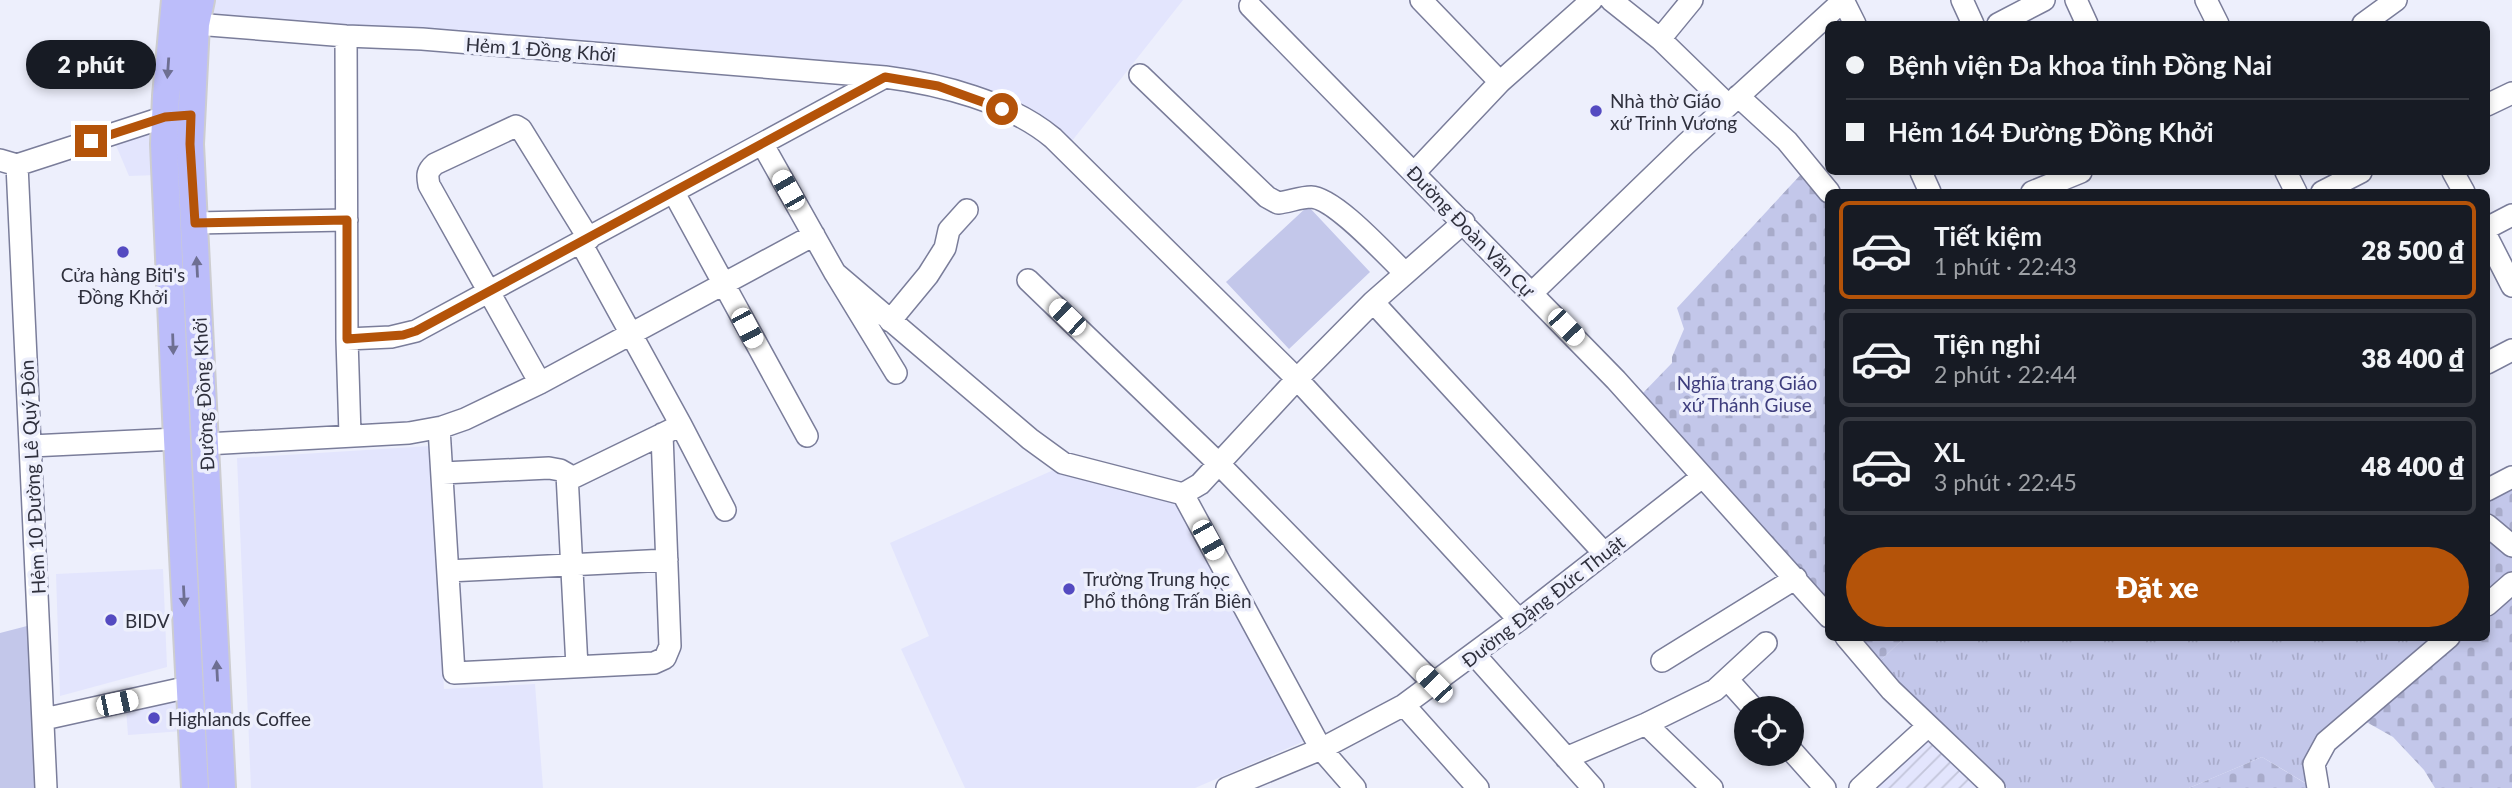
<!DOCTYPE html>
<html lang="vi">
<meta charset="utf-8">
<style>
body{margin:0;font-family:Lato,sans-serif;background:#242831;color:#f1f3f6;height:100vh;display:flex;flex-direction:column;font-size:26px;white-space:nowrap}
*{box-sizing:border-box;margin:0}
p{font-size:23px;color:#9ea1a6}
.icon{flex:none;width:38px;height:38px;fill:none;stroke:currentColor;stroke-width:2;stroke-linecap:round;stroke-linejoin:round}
.map{position:relative;flex:1;overflow:hidden}
.side{position:absolute;left:1825px;top:189px;width:665px;height:452px;display:flex;flex-direction:column;background:#171b24;border-radius:10px;box-shadow:0 4px 10px #0003}
.side>*{flex:none}
.guide{position:absolute;left:1825px;top:21px;width:665px;height:154px;border-radius:10px;box-shadow:0 4px 10px #0003;display:grid;align-content:center;height:154px;padding:0 21px;background:#171b24}
.controls{position:absolute;left:1734px;top:696px;display:grid;gap:14px}
.controls a{display:grid;place-items:center;width:70px;height:70px;border-radius:50%;background:#171b24;box-shadow:0 4px 10px #0003;font-size:35px}
.end{position:absolute;width:32px;height:32px;margin:-16px;border:9px solid #b45309;background:#fff;box-shadow:0 0 0 4px #fff}
.from{border-radius:50%}
.bubble{position:absolute;height:49px;border-radius:24px;background:#171b24;box-shadow:0 4px 10px #0003;font-size:23px;font-weight:800;line-height:49px;text-align:center}
.car{position:absolute;width:21px;height:42px;margin:-21px -10px;border-radius:9px;box-shadow:0 0 5px 2px #0007;background:linear-gradient(#fff 24%,#345 0 40%,#fff 0 76%,#345 0 86%,#fff 0)}
.guide b{display:flex;align-items:center;gap:24px;height:66px;font-size:26px}
.guide b+b{border-top:2px solid #363941}
.guide i{width:18px;height:18px;background:#f1f3f6}
ul{padding:12px 0 0;list-style:none}
li{display:flex;align-items:center;gap:21px;height:98px;margin:0 14px 10px;padding:0 7px;border:4px solid #363941;border-radius:10px}
li div{flex:1}
li b{display:block;font-size:26px}
li em{font-style:normal;font-weight:800}
li.selected{border-color:#b45309}
li>.icon{width:63px;height:63px;stroke-width:1.5}
.primary-button{display:flex;gap:14px;margin-top:auto;padding:14px 21px}
.primary-button a{flex:1;height:80px;border-radius:42px;background:#b45309;color:#fff;font-size:28px;font-weight:800;line-height:80px;text-align:center}
.map>svg:first-child{display:block}
.built{fill:#e3e5fd}
.industrial{fill:url(#industrial-furrows)}
.grass{fill:url(#grass-tufts)}
.cemetery{fill:url(#cemetery-stones)}
.pitch{fill:#c3c7ea}
.lines{fill:none;stroke-linecap:round;stroke-linejoin:round}
.minor-casing{stroke:#7a7d9a;stroke-width:24}
.major-casing{stroke:#cdcdd0;stroke-width:30}
.minor{stroke:#fff;stroke-width:21}
.major{stroke:#bcbdfa;stroke-width:26}
.oneway{fill:#6e6f92}
.route{stroke:#b45309;stroke-width:9}
.poi-dot{fill:#544ac1;stroke:#edeffc;stroke-width:2.5}
.labels{text-anchor:middle;dominant-baseline:central;stroke-width:7;stroke-linejoin:round;paint-order:stroke}
.street-label{font-size:19px;fill:#2f303d;stroke:#edeffc}
.poi-label{font-size:19px;fill:#2f303d;stroke:#edeffc;text-anchor:start}
.park-label{font-size:19px;fill:#3e3d7d;stroke:#edeffc}
</style>
<div class="map">
<svg width="2512" height="788" viewBox="0 0 2512 788">
<defs>
<pattern id="industrial-furrows" width="10" height="10" patternUnits="userSpaceOnUse" patternTransform="scale(1.75)"><rect width="10" height="10" fill="#e3e5fd"/><path d="M-1 1l2-2M0 10L10 0M9 11l2-2" fill="none" stroke="#c3c5da"/></pattern>
<pattern id="grass-tufts" width="24" height="20" patternUnits="userSpaceOnUse" patternTransform="scale(1.75)"><rect width="24" height="20" fill="#c3c7ea"/><path d="M3 7l-1-3M5 7V3M7 7l1-3M15 17l-1-3M17 17v-4M19 17l1-3" fill="none" stroke="#a8abca"/></pattern>
<pattern id="cemetery-stones" width="16" height="16" patternUnits="userSpaceOnUse" patternTransform="scale(1.75)"><rect width="16" height="16" fill="#c3c7ea"/><path d="M2 7V4a2 2 0 0 1 4 0v3zM10 15v-3a2 2 0 0 1 4 0v3z" fill="#a8abca"/></pattern>
</defs>
<rect width="100%" height="100%" fill="#edeffc"/>
<path class="built" d="M 210,0 L 1183,0 L 1068,146 L 940,81 L 207,19 Z
M 156,128 L 157,175 L 129,176 L 115,143 Z
M 430,446 L 444,689 L 535,684 L 543,788 L 251,788 L 237,458 Z
M 1058,468 L 1182,502 L 1307,740 L 1195,788 L 965,788 L 901,649 L 929,636 L 890,543 Z
M 163,569 L 167,667 L 60,696 L 56,574 Z
M 182,699 L 183,731 L 128,735 L 126,709 Z"/>
<path class="industrial" d="M 1926,736 L 1980,788 L 1869,788 Z"/>
<path class="grass" d="M 1905,637 L 2439,637 L 2352,714 L 2312,787 L 2262,757 L 2189,788 L 2007,788 C 1962,749 1917,708 1879,662 Z"/>
<path class="cemetery" d="M 1805,170 L 1829,200 L 1829,604 L 1641,395 L 1672,363 L 1672,357 L 1684,329 L 1677,308 Z
M 2512,482 L 2512,539 L 2487,518 L 2487,495 Z
M 2487,531 L 2512,554 L 2512,576 L 2487,597 Z
M 2512,591 L 2512,788 L 2435,788 L 2424,770 L 2393,737 L 2361,719 L 2458,637 L 2487,637 L 2487,612 Z
M 1857,637 L 1905,637 L 1879,662 Z
M 2262,757 L 2313,788 L 2189,788 Z"/>
<path class="pitch" d="M 1308,206 L 1370,272 L 1289,349 L 1226,282 Z
M 27,626 L 36,788 L 0,788 L 0,633 Z"/>
<g class="lines">
<defs>
<path id="minor" d="M 1421,0 L 1500,82
M 1611,0 L 1660,39 L 1728,105
M 1843,0 L 1855,24
M 1962,0 L 1973,24
M 2076,0 L 2087,24
M 2206,0 L 2218,24
M 1250,6 L 1616,380 L 1829,617
M 196,24 L 346,36 L 422,39 L 885,77 C 940,84 1010,102 1053,138 L 1297,379 L 1519,620
M 1998,24 L 2044,0
M 2363,24 L 2396,0
M 346,36 L 347,339 L 350,435
M 1660,39 L 1692,0
M 1140,75 L 1267,197 L 1278,203 C 1288,202 1301,197 1311,197 C 1335,198 1386,255 1405,273
M 1738,96 L 1787,141 L 1829,192
M 2487,105 L 2512,93
M 763,145 L 835,273 L 896,373
M 0,160 L 17,165 L 165,117
M 17,165 L 46,788
M 1921,172 L 1930,192
M 2286,172 L 2296,192
M 2453,172 L 2464,192
M 1414,173 L 1500,82 L 1592,0
M 2032,192 L 2081,172
M 2322,192 L 2361,172
M 674,193 L 807,436
M 195,223 L 347,220
M 2487,228 L 2512,215
M 2487,237 L 2512,286
M 581,243 L 681,425 L 725,510
M 835,273 L 1030,439 L 1063,463 L 1183,494 L 1200,484 L 1297,379 L 1373,302 L 1464,222
M 1028,280 L 1219,464 L 1434,684
M 1532,293 L 1686,144 L 1844,0
M 1373,302 L 1604,553
M 890,321 L 928,275 L 945,248 L 949,230 L 967,210
M 347,339 L 391,337 L 416,331 L 885,77
M 2487,363 L 2512,350
M 540,383 L 429,185 C 427,175 427,171 435,164 L 516,126 L 521,129 L 589,239
M 439,428 L 454,673 L 654,663 L 665,658 L 670,646 L 662,434
M 206,444 L 409,433 L 442,427 L 465,419 L 540,383 L 814,235
M 31,446 L 177,439
M 443,473 L 549,468 L 560,470 L 567,474 L 577,667
M 568,480 L 673,429
M 2487,490 L 2512,477
M 1183,494 L 1321,749 L 1355,788
M 2487,525 L 2512,546
M 448,571 L 667,560
M 2487,605 L 2512,583
M 1846,637 L 1891,690 L 1994,788
M 1474,654 L 1593,788
M 1662,661 L 1796,578
M 1727,679 L 1766,643
M 1404,705 L 1478,788
M 44,719 L 189,687
M 1646,724 L 1712,788
M 1792,751 L 1825,788
M 1566,758 L 1646,724 L 1715,690 L 1727,679 L 1754,709
M 1227,788 L 1321,749 L 1404,705 L 1519,620 L 1702,477
M 1860,788 L 1928,726
M 2318,788 L 2314,764 L 2326,742 L 2449,637"/>
<path id="major" d="M 175,0 L 166,96 L 164,144 L 177,439 L 195,788
M 201,0 L 196,24 L 190,144 L 222,788"/>
</defs>
<use href="#minor" class="minor-casing"/>
<use href="#major" class="major-casing"/>
<use href="#minor" class="minor"/>
<use href="#major" class="major"/>
</g>
<defs><path id="oneway-solid" d="M-6-.8H1V-3.2L6.5 0L1 3.2V.8H-6Z" transform="scale(1.75)"/></defs>
<g class="oneway">
<use href="#oneway-solid" transform="translate(168 68) rotate(94)"/>
<use href="#oneway-solid" transform="translate(197 267) rotate(-93)"/>
<use href="#oneway-solid" transform="translate(173 344) rotate(88)"/>
<use href="#oneway-solid" transform="translate(184 596) rotate(87)"/>
<use href="#oneway-solid" transform="translate(217 671) rotate(-93)"/>
</g>
<g class="lines">
<path class="route" d="M 91,141 L 165,117 L 191,115 L 190,144 L 195,223 L 347,220 L 347,339 L 403,335 L 416,331 L 885,77 L 938,86 L 1002,109"/>
</g>
<g class="poi-dot">
<circle cx="1596" cy="111" r="7"/>
<circle cx="123" cy="252" r="7"/>
<circle cx="1069" cy="589" r="7"/>
<circle cx="111" cy="620" r="7"/>
<circle cx="154" cy="718" r="7"/>
</g>
<g class="labels">
<g class="street-label">
<text transform="translate(541 49) rotate(4)">Hẻm 1 Đồng Khởi</text>
<text transform="translate(1471 231) rotate(46)">Đường Đoàn Văn Cự</text>
<text transform="translate(203 394) rotate(-93)">Đường Đồng Khởi</text>
<text transform="translate(32 477) rotate(-93)">Hẻm 10 Đường Lê Quý Đôn</text>
<text transform="translate(1543 601) rotate(-38)">Đường Đặng Đức Thuật</text>
</g>
<g class="poi-label">
<text x="1610" y="100">Nhà thờ Giáo<tspan x="1610" dy="22">xứ Trinh Vương</tspan></text>
<text x="123" y="274" text-anchor="middle">Cửa hàng Biti's<tspan x="123" dy="22">Đồng Khởi</tspan></text>
<text x="1083" y="578">Trường Trung học<tspan x="1083" dy="22">Phổ thông Trấn Biên</tspan></text>
<text x="125" y="620">BIDV</text>
<text x="168" y="718">Highlands Coffee</text>
</g>
<g class="park-label">
<text x="1747" y="382">Nghĩa trang Giáo<tspan x="1747" dy="22">xứ Thánh Giuse</tspan></text>
</g>
</g>
</svg>
<div class="controls">
<a><svg class="icon" aria-label="locate" viewBox="0 0 24 24"><circle cx="12" cy="12" r="6"/><path d="M12 2v4M12 18v4M2 12h4M18 12h4"/></svg></a>
</div>
<i class="end from" style="left:1002px;top:109px"></i>
<i class="end" style="left:91px;top:141px"></i>
<div class="bubble" style="left:26px;top:40px;width:130px">2 phút</div>
<i class="car" style="left:788px;top:190px;rotate:330deg"></i>
<i class="car" style="left:1067px;top:317px;rotate:314deg"></i>
<i class="car" style="left:1566px;top:327px;rotate:136deg"></i>
<i class="car" style="left:747px;top:328px;rotate:152deg"></i>
<i class="car" style="left:1208px;top:540px;rotate:151deg"></i>
<i class="car" style="left:1434px;top:684px;rotate:316deg"></i>
<i class="car" style="left:117px;top:703px;rotate:78deg"></i>
<div class="guide">
<b><i class="from"></i>Bệnh viện Đa khoa tỉnh Đồng Nai</b>
<b><i></i>Hẻm 164 Đường Đồng Khởi</b>
</div>
<section class="side">
<ul>
<li class="selected"><svg class="icon" aria-label="car" viewBox="0 0 24 24"><path d="M5 17H2v-5l4-1 3-4h7l3 4 3 1v5h-3M9 17h6M6 11h13"/><circle cx="7" cy="17" r="2"/><circle cx="17" cy="17" r="2"/></svg><div><b>Tiết kiệm</b><p>1 phút · 22:43</p></div><em>28 500 ₫</em></li>
<li><svg class="icon" aria-label="car" viewBox="0 0 24 24"><path d="M5 17H2v-5l4-1 3-4h7l3 4 3 1v5h-3M9 17h6M6 11h13"/><circle cx="7" cy="17" r="2"/><circle cx="17" cy="17" r="2"/></svg><div><b>Tiện nghi</b><p>2 phút · 22:44</p></div><em>38 400 ₫</em></li>
<li><svg class="icon" aria-label="car" viewBox="0 0 24 24"><path d="M5 17H2v-5l4-1 3-4h7l3 4 3 1v5h-3M9 17h6M6 11h13"/><circle cx="7" cy="17" r="2"/><circle cx="17" cy="17" r="2"/></svg><div><b>XL</b><p>3 phút · 22:45</p></div><em>48 400 ₫</em></li>
</ul>
<div class="primary-button"><a>Đặt xe</a></div>
</section>
</div>
